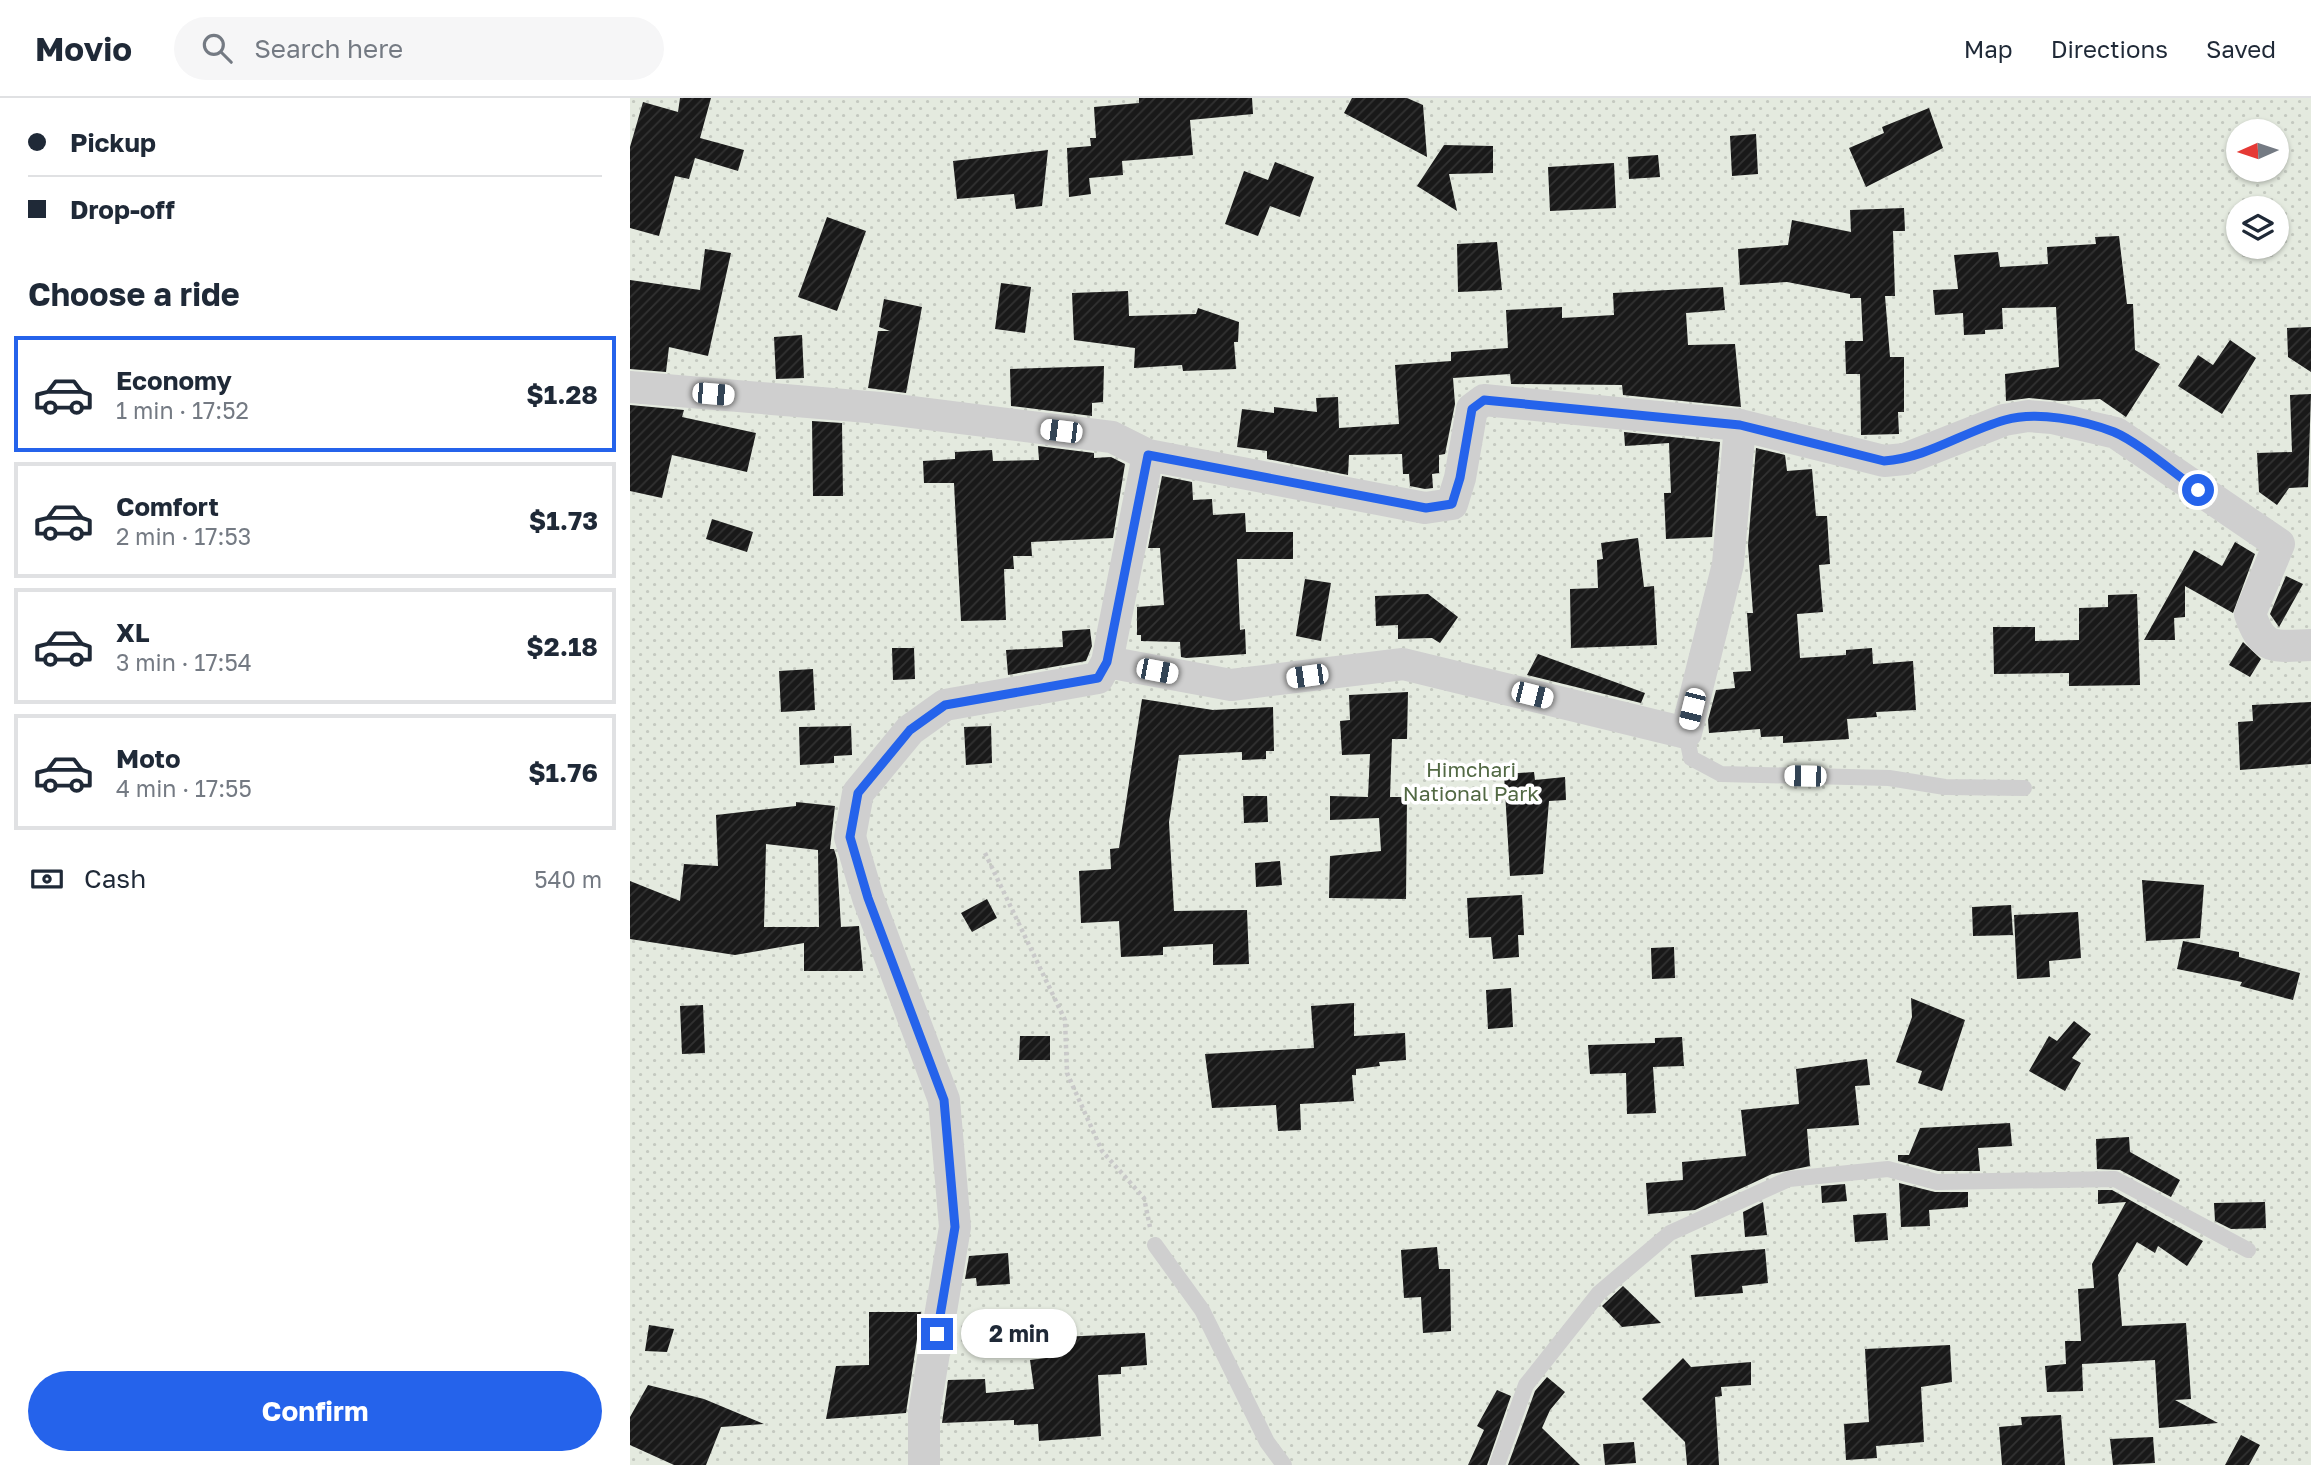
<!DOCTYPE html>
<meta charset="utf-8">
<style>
body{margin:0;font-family:"Golos Text",sans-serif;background:#f6f6f7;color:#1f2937;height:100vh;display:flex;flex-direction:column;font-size:26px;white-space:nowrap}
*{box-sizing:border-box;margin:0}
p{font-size:23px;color:#747a83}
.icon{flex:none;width:38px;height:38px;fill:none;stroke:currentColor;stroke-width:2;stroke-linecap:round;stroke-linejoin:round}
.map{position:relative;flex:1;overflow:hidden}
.sheet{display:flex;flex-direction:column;background:#fff;width:630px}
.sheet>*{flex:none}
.top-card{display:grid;align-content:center;height:154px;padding:0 28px;background:#fff}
.needle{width:46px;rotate:267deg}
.buttons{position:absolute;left:1596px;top:21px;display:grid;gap:14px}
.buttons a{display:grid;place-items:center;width:63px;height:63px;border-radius:50%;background:#fff;box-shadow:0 2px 5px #0004;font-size:35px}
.end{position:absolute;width:32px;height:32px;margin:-16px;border:9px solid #2563eb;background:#fff;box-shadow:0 0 0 4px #fff}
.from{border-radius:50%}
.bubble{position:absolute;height:49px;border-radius:24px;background:#fff;box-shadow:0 2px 5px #0004;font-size:23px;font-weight:700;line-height:49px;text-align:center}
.car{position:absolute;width:21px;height:42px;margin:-21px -10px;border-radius:9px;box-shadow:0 0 5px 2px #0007;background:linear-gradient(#fff 24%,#345 0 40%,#fff 0 76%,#345 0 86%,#fff 0)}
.top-card b{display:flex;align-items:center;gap:24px;height:66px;font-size:26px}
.top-card b+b{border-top:2px solid #e0e1e3}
.top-card i{width:18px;height:18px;background:#1f2937}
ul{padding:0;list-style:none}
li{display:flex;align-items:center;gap:21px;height:116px;margin:0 14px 10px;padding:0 14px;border:4px solid #e0e1e3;border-radius:0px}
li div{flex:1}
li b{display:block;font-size:26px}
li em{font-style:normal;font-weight:700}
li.active{border-color:#2563eb}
li>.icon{width:63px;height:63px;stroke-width:1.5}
h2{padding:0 28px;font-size:32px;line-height:84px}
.pay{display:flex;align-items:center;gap:18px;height:77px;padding:0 28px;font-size:26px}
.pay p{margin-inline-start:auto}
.button{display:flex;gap:14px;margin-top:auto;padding:14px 28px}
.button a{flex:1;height:80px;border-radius:42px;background:#2563eb;color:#fff;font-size:28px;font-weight:700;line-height:80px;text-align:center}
header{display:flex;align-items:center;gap:42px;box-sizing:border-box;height:98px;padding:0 35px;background:#fff;border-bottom:2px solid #e0e1e3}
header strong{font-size:33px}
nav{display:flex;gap:38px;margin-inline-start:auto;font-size:24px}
.search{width:490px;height:63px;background:#f6f6f7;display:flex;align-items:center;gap:18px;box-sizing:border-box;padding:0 24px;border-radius:38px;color:#747a83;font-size:26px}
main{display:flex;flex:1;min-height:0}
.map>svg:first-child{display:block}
.park{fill:url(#park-dots);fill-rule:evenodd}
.building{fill:url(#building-hatch);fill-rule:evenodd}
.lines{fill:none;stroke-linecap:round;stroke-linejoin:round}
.path{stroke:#c9c9c9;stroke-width:4.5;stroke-dasharray:3.5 3.5;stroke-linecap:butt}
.lane{stroke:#cfcfcf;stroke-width:16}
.street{stroke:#cfcfcf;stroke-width:32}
.route{stroke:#2563eb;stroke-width:9}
.labels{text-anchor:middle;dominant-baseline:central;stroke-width:7;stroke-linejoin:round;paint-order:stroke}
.park-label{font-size:21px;fill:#526944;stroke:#fff}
</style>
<header>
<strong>Movio</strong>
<div class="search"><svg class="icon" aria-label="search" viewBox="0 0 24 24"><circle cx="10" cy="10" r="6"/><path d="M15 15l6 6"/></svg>Search here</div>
<nav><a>Map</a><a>Directions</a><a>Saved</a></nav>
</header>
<main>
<section class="sheet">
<div class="top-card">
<b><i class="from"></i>Pickup</b>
<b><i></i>Drop-off</b>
</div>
<h2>Choose a ride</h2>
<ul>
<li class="active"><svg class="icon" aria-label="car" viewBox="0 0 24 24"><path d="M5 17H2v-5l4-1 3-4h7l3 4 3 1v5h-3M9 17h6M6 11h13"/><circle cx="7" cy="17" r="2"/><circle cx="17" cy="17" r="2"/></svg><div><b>Economy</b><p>1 min · 17:52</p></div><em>$1.28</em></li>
<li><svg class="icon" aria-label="car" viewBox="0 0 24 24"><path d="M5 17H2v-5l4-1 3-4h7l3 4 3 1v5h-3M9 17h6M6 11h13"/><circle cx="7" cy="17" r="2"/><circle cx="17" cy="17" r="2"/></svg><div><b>Comfort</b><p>2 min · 17:53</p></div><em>$1.73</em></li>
<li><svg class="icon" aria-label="car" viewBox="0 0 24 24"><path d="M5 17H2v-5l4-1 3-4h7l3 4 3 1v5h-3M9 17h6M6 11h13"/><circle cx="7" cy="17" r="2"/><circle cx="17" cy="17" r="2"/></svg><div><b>XL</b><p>3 min · 17:54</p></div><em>$2.18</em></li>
<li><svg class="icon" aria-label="car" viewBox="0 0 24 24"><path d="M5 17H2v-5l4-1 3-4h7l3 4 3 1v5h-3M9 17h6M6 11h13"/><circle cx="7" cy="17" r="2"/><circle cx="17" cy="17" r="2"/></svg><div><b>Moto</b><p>4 min · 17:55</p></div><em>$1.76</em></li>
</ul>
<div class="pay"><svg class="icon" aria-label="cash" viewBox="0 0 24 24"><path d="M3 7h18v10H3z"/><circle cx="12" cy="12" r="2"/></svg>Cash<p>540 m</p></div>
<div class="button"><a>Confirm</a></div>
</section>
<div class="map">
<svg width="1681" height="1367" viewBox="0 0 1681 1367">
<defs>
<pattern id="park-dots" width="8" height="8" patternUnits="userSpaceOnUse" patternTransform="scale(1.75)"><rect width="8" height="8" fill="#e4eadf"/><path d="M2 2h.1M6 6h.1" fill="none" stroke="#c4c9c0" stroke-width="1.8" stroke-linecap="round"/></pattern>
<pattern id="building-hatch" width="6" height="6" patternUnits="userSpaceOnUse" patternTransform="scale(1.75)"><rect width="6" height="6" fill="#191919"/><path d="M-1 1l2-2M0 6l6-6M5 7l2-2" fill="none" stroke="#323232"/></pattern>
</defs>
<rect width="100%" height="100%" fill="#fff"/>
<path class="park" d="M 0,0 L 1681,0 L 1681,1367 L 0,1367 ZM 1608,33 L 1647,33 L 1647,72 L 1608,72 ZM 1608,110 L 1647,110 L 1647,149 L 1608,149 Z"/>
<path class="building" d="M 50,0 L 81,0 L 70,40 L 114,52 L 108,73 L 65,60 L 59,81 L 45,78 L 29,138 L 0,130 L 0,49 L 13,4 L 48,14 Z
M 509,0 L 622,0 L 623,16 L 560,22 L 563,57 L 492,63 L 493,77 L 459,80 L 461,96 L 439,99 L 437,50 L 461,48 L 460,40 L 466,40 L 464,9 L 509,5 Z
M 722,0 L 777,0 L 793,7 L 797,59 L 714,15 Z
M 1299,10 L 1313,50 L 1236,89 L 1219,50 L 1254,35 L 1252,29 Z
M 1126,36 L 1128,76 L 1102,78 L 1100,38 Z
M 814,47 L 863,48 L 863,75 L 819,76 L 827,113 L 787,88 Z
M 418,52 L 412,108 L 386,111 L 384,96 L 327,101 L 323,63 Z
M 1028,57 L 1030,79 L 999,81 L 998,59 Z
M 645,64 L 684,79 L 670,119 L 640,108 L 628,138 L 595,126 L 614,73 L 638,82 Z
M 984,65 L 986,110 L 920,113 L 918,69 Z
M 1274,110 L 1275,133 L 1263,133 L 1265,198 L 1255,198 L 1260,259 L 1274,259 L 1274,314 L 1268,314 L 1269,336 L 1231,337 L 1230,276 L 1216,276 L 1215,243 L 1233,243 L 1231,200 L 1220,200 L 1220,196 L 1157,184 L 1110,187 L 1108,151 L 1158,147 L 1162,122 L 1221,134 L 1220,112 Z
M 197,119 L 236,133 L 207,213 L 168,199 Z
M 1489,138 L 1497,206 L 1503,206 L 1505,252 L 1530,266 L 1496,319 L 1470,301 L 1430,303 L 1399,300 L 1376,303 L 1375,276 L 1429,269 L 1426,209 L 1372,210 L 1373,231 L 1355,232 L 1355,236 L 1334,237 L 1333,215 L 1305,217 L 1303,192 L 1328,191 L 1324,157 L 1368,154 L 1370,169 L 1418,166 L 1417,149 L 1466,146 L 1465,139 Z
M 867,144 L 872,192 L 828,194 L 827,146 Z
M 75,151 L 101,155 L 78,258 L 39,249 L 36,274 L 0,271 L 0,182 L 70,192 Z
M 371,185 L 401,189 L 395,235 L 365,231 Z
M 1093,189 L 1095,212 L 1056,215 L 1058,247 L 1105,246 L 1111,309 L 993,297 L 992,287 L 881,286 L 880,276 L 823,280 L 825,306 L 815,356 L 809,357 L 809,375 L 802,376 L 803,390 L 795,391 L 780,388 L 779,376 L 773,376 L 772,356 L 719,357 L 718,377 L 637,361 L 637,353 L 607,349 L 612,311 L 644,315 L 644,309 L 687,314 L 686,300 L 708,299 L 709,330 L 769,326 L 765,267 L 821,263 L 821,254 L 878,250 L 876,212 L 932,209 L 932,220 L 984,217 L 983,195 Z
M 498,193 L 499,218 L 566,216 L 568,210 L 609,224 L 608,244 L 604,244 L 606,271 L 553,273 L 552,267 L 504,270 L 505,250 L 444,242 L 442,195 Z
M 254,201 L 292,209 L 276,295 L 238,290 L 248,233 L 260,233 L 249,229 Z
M 1681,229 L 1681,274 L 1658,259 L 1657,230 Z
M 172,237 L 174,280 L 146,281 L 144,239 Z
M 1600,242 L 1626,260 L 1592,316 L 1548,288 L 1568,257 L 1583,267 Z
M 474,268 L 473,304 L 462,305 L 462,318 L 381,308 L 380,271 Z
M 1681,296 L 1678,389 L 1659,390 L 1647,407 L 1629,394 L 1627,355 L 1662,354 L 1660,297 Z
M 0,307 L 54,312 L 52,319 L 126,335 L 117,374 L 42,357 L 32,400 L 0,393 Z
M 182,323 L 212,325 L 213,398 L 183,398 Z
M 994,334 L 1090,344 L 1082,439 L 1036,441 L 1034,395 L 1041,395 L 1039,345 L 995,348 Z
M 408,348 L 464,355 L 464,360 L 481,359 L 495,366 L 483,440 L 401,444 L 402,458 L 383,458 L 384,471 L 374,471 L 376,522 L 331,523 L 324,385 L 294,385 L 293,363 L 325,361 L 325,354 L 362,352 L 363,363 L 409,362 Z
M 1126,350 L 1155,357 L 1157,373 L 1182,371 L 1186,418 L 1197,418 L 1200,466 L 1189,467 L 1193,514 L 1167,516 L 1170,560 L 1216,557 L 1216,552 L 1242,550 L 1243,566 L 1283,563 L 1286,612 L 1246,614 L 1247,619 L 1217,621 L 1219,641 L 1153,645 L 1153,638 L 1131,639 L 1130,631 L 1079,635 L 1078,622 L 1086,592 L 1105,590 L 1103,574 L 1121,573 L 1117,515 L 1123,515 L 1118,447 Z
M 532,378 L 562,384 L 563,402 L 582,401 L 583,417 L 615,415 L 616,434 L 663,434 L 663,461 L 607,461 L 610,532 L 615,531 L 616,556 L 556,560 L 551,559 L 550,544 L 511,543 L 511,537 L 507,537 L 507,509 L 534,507 L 530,450 L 518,450 Z
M 82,421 L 123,434 L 117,454 L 76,441 Z
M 1008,440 L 1014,489 L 1024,488 L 1027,547 L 941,550 L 940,491 L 968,490 L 967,462 L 973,461 L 971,445 Z
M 1605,444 L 1625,456 L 1603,515 L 1555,488 L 1555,519 L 1544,520 L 1545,542 L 1514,542 L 1564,452 L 1592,468 Z
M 1656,478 L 1673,486 L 1649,529 L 1640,516 Z
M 675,481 L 701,485 L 691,543 L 666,538 Z
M 798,496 L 828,519 L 810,545 L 802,540 L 768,541 L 768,527 L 746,528 L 745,498 Z
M 1507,496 L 1510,587 L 1439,588 L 1439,575 L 1364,576 L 1363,529 L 1405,529 L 1405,543 L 1449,542 L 1449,510 L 1478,509 L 1478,497 Z
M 460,531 L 462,548 L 456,563 L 378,577 L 376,552 L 433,549 L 432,533 Z
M 1613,544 L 1631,561 L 1620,579 L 1599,567 Z
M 262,550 L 284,550 L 285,581 L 263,582 Z
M 908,556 L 1015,595 L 1011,605 L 897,577 Z
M 183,571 L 185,612 L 151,614 L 149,573 Z
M 778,594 L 777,641 L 762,641 L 760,699 L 777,699 L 776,801 L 699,800 L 700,758 L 751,753 L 749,720 L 700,722 L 700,698 L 738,699 L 740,656 L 712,657 L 710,623 L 720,622 L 719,597 Z
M 512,601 L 583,612 L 643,609 L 644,653 L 636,653 L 636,661 L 612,662 L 612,654 L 549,657 L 539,724 L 544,813 L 617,812 L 619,866 L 583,867 L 583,846 L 533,849 L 533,857 L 491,859 L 489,823 L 451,825 L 449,773 L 481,771 L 480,751 L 489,750 Z
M 1681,604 L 1681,666 L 1610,672 L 1608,624 L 1623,623 L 1622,607 Z
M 221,628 L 222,657 L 204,658 L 204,665 L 170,667 L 169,629 Z
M 361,628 L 362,665 L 336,667 L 334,629 Z
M 904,674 L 905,682 L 935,679 L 936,702 L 919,703 L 913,776 L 880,778 L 874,676 Z
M 613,698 L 637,698 L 638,724 L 614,725 Z
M 166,704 L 205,708 L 200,751 L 204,751 L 207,761 L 211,829 L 229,828 L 233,873 L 174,873 L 174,845 L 105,857 L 0,841 L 0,783 L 50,803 L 54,766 L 88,768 L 86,717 L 166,708 ZM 136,746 L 188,752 L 189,829 L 134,829 Z
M 650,763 L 652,787 L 626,789 L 625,765 Z
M 1512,782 L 1574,787 L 1570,840 L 1516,843 Z
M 892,797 L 894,837 L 888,837 L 889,859 L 863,861 L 861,839 L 839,840 L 837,800 Z
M 357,801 L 367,820 L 342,834 L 331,815 Z
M 1381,807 L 1383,837 L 1343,838 L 1342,809 Z
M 1448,814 L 1451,860 L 1419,863 L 1420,879 L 1387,881 L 1384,817 Z
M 1553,843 L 1609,854 L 1609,859 L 1670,875 L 1663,902 L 1610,888 L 1612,884 L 1547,871 Z
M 1044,849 L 1045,880 L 1022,881 L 1021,850 Z
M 881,890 L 883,929 L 858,931 L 856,892 Z
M 1281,900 L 1335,922 L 1312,993 L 1288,985 L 1292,973 L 1266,964 L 1282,919 Z
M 724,905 L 724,938 L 775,935 L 776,962 L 749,964 L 750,968 L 726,971 L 726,977 L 722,977 L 724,1003 L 670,1006 L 671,1032 L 648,1033 L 646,1007 L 582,1010 L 575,956 L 684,950 L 681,908 Z
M 73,907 L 75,955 L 52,956 L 50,908 Z
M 1444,923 L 1461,936 L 1442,960 L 1451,965 L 1435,993 L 1399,973 L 1419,938 L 1427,943 Z
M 390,938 L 420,938 L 420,962 L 389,962 Z
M 1052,939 L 1054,968 L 1023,969 L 1026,1015 L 997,1016 L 996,975 L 960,976 L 958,947 L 1025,945 L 1025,940 Z
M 1237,961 L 1240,987 L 1225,988 L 1229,1027 L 1177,1031 L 1180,1068 L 1142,1076 L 1065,1112 L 1018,1116 L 1016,1085 L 1053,1082 L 1052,1064 L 1116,1058 L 1111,1012 L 1169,1006 L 1166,971 Z
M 1380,1025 L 1382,1048 L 1348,1050 L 1350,1073 L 1308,1073 L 1268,1063 L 1268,1057 L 1279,1057 L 1290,1030 Z
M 1499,1039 L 1500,1054 L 1550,1082 L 1541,1099 L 1490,1072 L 1467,1071 L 1466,1041 Z
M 1269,1085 L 1305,1094 L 1338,1094 L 1338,1109 L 1299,1112 L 1300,1128 L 1271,1129 Z
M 1215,1086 L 1217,1103 L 1192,1105 L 1191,1088 Z
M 1468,1092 L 1482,1092 L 1573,1143 L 1557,1168 L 1528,1148 L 1525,1155 L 1507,1144 L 1488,1177 L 1492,1228 L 1556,1225 L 1561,1301 L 1545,1302 L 1588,1325 L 1529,1330 L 1525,1262 L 1452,1266 L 1453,1293 L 1417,1294 L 1415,1268 L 1436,1266 L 1435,1243 L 1451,1243 L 1448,1191 L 1464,1190 L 1462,1166 L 1496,1104 L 1468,1106 Z
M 1133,1104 L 1137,1137 L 1115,1139 L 1113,1114 Z
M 1635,1104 L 1636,1130 L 1601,1131 L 1585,1123 L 1584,1105 Z
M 1256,1115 L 1258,1142 L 1225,1144 L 1223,1117 Z
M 807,1149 L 809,1171 L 820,1171 L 821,1233 L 793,1235 L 791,1199 L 774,1200 L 771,1152 Z
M 1135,1151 L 1138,1185 L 1112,1188 L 1113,1195 L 1065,1199 L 1061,1157 Z
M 378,1155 L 380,1186 L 347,1188 L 346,1180 L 335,1181 L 339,1158 Z
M 993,1188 L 1031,1225 L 992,1229 L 972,1208 Z
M 239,1214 L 291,1214 L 276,1315 L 196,1321 L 206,1268 L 239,1267 Z
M 19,1227 L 44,1231 L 37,1254 L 15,1253 Z
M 515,1235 L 517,1267 L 491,1269 L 491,1276 L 468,1277 L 471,1338 L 409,1343 L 408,1326 L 384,1327 L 384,1322 L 312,1325 L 318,1282 L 355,1281 L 356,1295 L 404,1291 L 400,1262 L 432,1258 L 431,1239 Z
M 1320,1247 L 1322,1284 L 1291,1289 L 1294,1344 L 1246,1348 L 1247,1360 L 1216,1362 L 1214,1326 L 1239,1324 L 1235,1251 Z
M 1053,1260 L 1061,1269 L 1121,1264 L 1121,1287 L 1091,1289 L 1092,1298 L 1085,1299 L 1089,1367 L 1057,1367 L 1055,1344 L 1012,1301 Z
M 917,1279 L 935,1294 L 920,1312 L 912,1330 L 950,1367 L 878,1367 L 905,1293 Z
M 18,1287 L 74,1301 L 134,1326 L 91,1329 L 76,1367 L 44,1367 L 0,1347 L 0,1319 Z
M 867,1292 L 881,1298 L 857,1367 L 838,1367 L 854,1332 L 847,1328 Z
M 1431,1317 L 1435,1367 L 1372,1367 L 1369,1329 L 1392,1327 L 1391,1319 Z
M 1611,1337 L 1630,1347 L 1619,1367 L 1595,1367 Z
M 1523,1339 L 1525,1365 L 1483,1367 L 1480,1341 Z
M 1004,1344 L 1006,1365 L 975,1367 L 973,1346 Z"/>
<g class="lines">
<path class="path" d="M 355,755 L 435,922 L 437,975 L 472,1053 L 514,1100 L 520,1129"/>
<path class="lane" d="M 1056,635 L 1061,660 L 1091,676 L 1259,680 L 1315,689 L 1394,690
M 525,1147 L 572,1212 L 637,1344 L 654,1367
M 867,1367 L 896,1287 L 969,1195 L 1040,1135 L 1159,1081 L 1258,1071 L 1307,1084 L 1485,1081 L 1618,1152"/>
<path class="street" d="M 0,289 L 250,310 L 482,339 L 518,357 L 795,410 L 822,406 L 830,380 L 842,311 L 854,302 L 1110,327 L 1254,363 L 1275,361 L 1374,322 L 1398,318 L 1422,320 L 1486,335 L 1649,446 L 1620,516 C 1633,554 1645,548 1681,547
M 477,564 L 601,587 L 773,566 L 1056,635 L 1098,466 L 1110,327
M 294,1367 L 294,1315 L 325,1129 L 314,1002 L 238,800 L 220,739 L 228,695 L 280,632 L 315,607 L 468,580 L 477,564 L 518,357"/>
</g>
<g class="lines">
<path class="route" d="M 307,1236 L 325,1129 L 314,1002 L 238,800 L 220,739 L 228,695 L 280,632 L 315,607 L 468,580 L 477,564 L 518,357 L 796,410 L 822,406 L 830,380 L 842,311 L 854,302 L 1110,327 L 1254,363 C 1297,360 1333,334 1375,322 C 1407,313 1453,322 1484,334 C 1508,344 1545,376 1568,392"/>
</g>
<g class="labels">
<g class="park-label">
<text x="841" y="671">Himchari<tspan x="841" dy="24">National Park</tspan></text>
</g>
</g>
</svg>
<div class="buttons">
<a><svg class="needle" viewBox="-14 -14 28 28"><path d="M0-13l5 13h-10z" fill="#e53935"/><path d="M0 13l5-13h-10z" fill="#747a83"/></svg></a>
<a><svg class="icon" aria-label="layers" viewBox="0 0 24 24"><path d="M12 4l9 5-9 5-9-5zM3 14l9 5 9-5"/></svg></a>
</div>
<i class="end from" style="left:1568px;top:392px"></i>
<i class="end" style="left:307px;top:1236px"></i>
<div class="bubble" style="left:331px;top:1211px;width:116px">2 min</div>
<i class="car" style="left:83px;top:296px;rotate:95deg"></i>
<i class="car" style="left:431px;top:333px;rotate:277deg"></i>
<i class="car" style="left:527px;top:573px;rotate:101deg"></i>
<i class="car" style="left:677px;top:578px;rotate:262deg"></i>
<i class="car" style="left:902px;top:597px;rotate:104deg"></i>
<i class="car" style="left:1062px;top:611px;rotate:194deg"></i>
<i class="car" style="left:1175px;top:678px;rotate:271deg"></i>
</div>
</main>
